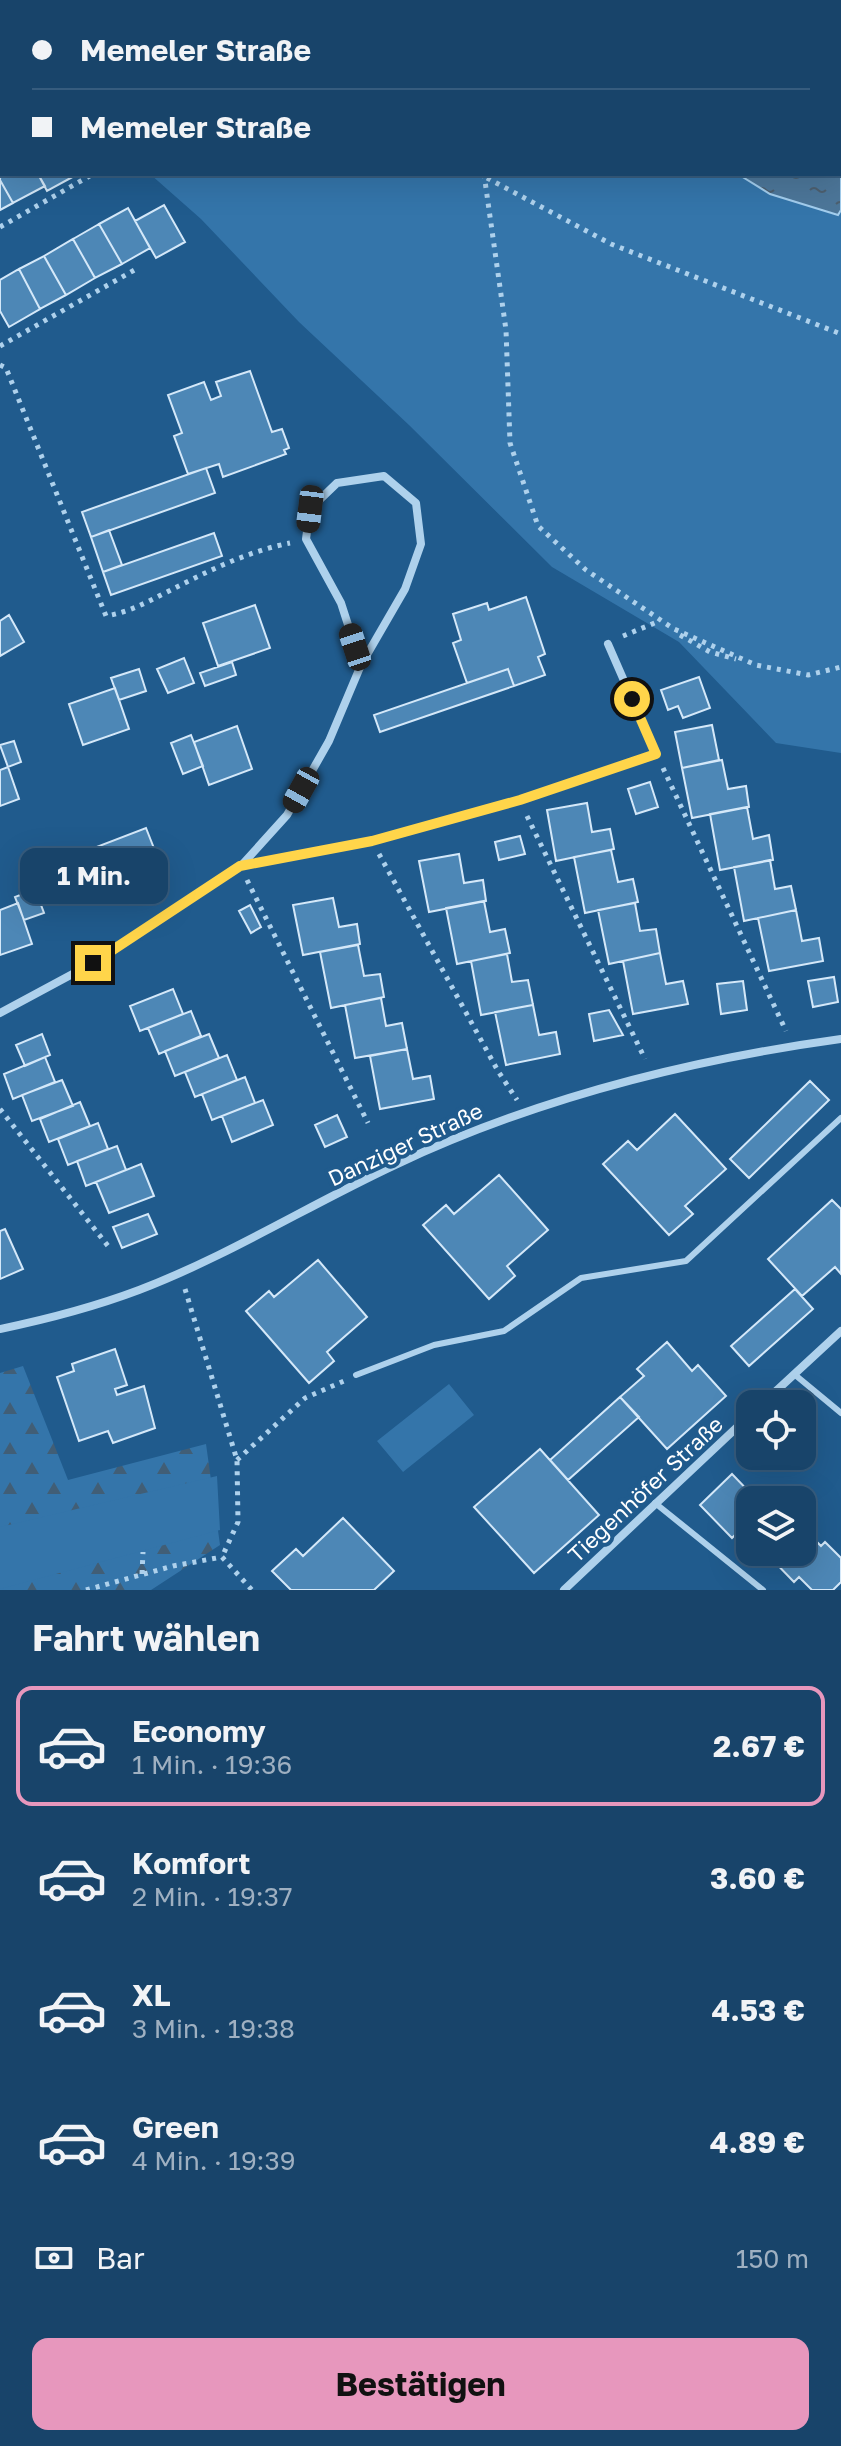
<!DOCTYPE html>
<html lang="de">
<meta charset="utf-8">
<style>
body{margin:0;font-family:"Golos Text",sans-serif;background:#254e72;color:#f1f3f6;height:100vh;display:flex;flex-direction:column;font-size:30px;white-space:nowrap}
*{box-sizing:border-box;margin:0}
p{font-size:26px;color:#9fb0c1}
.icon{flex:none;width:44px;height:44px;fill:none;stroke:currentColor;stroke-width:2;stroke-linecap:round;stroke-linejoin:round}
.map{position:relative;height:1590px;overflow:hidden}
.side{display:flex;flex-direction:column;background:#18446a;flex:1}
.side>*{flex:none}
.hud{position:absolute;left:0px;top:0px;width:842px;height:176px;box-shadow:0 8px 32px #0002,0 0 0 2px #365c7e;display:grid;align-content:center;height:176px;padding:0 32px;background:#18446a}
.buttons{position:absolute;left:736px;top:1390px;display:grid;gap:16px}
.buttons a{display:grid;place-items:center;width:80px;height:80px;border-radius:16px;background:#18446a;box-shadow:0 8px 32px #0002,0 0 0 2px #365c7e;font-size:40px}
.end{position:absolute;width:36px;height:36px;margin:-18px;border:10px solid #ffd54a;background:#111;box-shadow:0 0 0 4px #111}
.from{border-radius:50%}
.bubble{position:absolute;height:56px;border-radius:16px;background:#18446a;box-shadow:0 8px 32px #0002,0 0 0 2px #365c7e;font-size:26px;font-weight:700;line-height:56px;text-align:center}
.car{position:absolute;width:24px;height:48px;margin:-24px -12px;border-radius:10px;box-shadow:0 0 6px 2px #0007;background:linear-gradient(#222 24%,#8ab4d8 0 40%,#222 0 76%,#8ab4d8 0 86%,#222 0)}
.hud b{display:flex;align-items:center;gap:28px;height:76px;font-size:30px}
.hud b+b{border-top:2px solid #365c7e}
.hud i{width:20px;height:20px;background:#f1f3f6}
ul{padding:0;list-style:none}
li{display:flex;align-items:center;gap:24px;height:120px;margin:0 16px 12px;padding:0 16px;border:4px solid transparent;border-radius:16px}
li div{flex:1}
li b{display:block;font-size:30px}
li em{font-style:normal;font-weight:700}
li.active{border-color:#e797bd}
li>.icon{width:72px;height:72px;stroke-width:1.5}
h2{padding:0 32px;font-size:36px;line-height:96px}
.pay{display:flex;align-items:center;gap:20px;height:88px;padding:0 32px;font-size:30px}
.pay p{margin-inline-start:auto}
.button{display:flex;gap:16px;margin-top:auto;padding:16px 32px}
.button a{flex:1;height:92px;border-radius:16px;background:#e797bd;color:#111;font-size:32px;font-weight:700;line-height:92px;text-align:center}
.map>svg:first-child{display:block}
.forest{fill:url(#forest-firs)}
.park{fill:#3475aa}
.water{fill:url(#water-ripples);stroke:#a2cded;stroke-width:2}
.building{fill:#4d87b6;stroke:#d4e8f9;stroke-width:2}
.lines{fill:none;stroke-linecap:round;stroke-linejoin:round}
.path{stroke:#aed1ec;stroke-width:5;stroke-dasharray:4 6;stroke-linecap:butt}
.lane{stroke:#aed1ec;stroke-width:6}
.street{stroke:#aed1ec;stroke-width:8}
.route{stroke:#ffd54a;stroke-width:10}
.labels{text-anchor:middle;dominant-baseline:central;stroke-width:8;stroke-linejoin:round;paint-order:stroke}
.street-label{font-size:22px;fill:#fff;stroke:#205b8d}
</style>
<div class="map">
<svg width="841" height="1590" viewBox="0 0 841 1590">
<defs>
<pattern id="forest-firs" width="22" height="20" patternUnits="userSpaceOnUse" patternTransform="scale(2)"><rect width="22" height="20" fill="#3475aa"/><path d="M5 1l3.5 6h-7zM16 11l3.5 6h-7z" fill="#415e76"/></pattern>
<pattern id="water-ripples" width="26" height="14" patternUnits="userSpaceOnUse" patternTransform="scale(2)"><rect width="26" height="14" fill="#4c7699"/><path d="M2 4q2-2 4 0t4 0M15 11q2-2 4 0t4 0" fill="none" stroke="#4c5f6f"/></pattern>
</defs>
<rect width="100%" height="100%" fill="#205b8d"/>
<path class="forest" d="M 23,1366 L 68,1480 L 206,1444 L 220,1545 L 151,1590 L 0,1590 L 0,1373 Z"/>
<path class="park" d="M 0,0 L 841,0 L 841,753 L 776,743 L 679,642 L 552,567 L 409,425 L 299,322 L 201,219 L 150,174 L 840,174 L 840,2 L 2,2 L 2,42 Z
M 449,1384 L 474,1415 L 403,1472 L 377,1441 Z
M 217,1476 L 220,1530 L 0,1589 L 0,1527 Z"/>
<path class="water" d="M 841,127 L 841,210 L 838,215 L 770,194 L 741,176 L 840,174 Z"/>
<path class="building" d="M 2,152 L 2,174 L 38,174 L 45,186 L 13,203 L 0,180 Z
M 38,174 L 78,174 L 47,191 Z
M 0,180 L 13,203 L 0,210 Z
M 164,205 L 185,242 L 156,258 L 135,221 Z
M 128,208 L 150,248 L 122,264 L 99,224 Z
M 99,224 L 122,264 L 95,278 L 73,239 Z
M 73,239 L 95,278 L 66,295 L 44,256 Z
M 44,256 L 66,295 L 40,309 L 19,269 Z
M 19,269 L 40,309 L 9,327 L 0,311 L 0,280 Z
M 250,371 L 272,432 L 282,429 L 289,448 L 284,450 L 286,454 L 223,477 L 219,464 L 188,474 L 174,436 L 182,433 L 168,395 L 204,382 L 211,400 L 221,396 L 216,382 Z
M 206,468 L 215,493 L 91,537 L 82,512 Z
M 109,530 L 122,565 L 103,572 L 91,537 Z
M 214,533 L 222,556 L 111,595 L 103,572 Z
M 526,597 L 545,654 L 538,657 L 545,675 L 514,686 L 508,669 L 467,683 L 453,643 L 461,640 L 453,614 L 487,603 L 489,610 Z
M 255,605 L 270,648 L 218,666 L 203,623 Z
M 9,615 L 24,642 L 0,656 L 0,621 Z
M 184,658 L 194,683 L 168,693 L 157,669 Z
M 232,662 L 236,675 L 205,686 L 200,673 Z
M 139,669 L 146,691 L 119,700 L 111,678 Z
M 508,669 L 514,686 L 380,732 L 374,715 Z
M 699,677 L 710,708 L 683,718 L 678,706 L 668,710 L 661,690 Z
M 115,688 L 129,729 L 83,745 L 69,704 Z
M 712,725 L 719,760 L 682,768 L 675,732 Z
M 237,726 L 252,769 L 209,785 L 194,742 Z
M 191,735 L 203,766 L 183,774 L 171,743 Z
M 14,741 L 21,762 L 8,767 L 0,745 Z
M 722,760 L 728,789 L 746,786 L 749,807 L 692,818 L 682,768 Z
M 8,767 L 19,799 L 0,806 L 0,770 Z
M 650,782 L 658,807 L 636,814 L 628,789 Z
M 587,803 L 592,832 L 610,829 L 614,849 L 556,861 L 547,810 Z
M 747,807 L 753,839 L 769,835 L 773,860 L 720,870 L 710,814 Z
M 146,828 L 157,856 L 97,880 L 86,851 Z
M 520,836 L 525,854 L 499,860 L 495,842 Z
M 611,850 L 618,882 L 633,879 L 638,902 L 585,913 L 574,857 Z
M 459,854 L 464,883 L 483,880 L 486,901 L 429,912 L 419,861 Z
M 770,860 L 775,889 L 791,886 L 796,910 L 744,921 L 734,867 Z
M 35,889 L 44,913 L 24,920 L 15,897 Z
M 333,898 L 339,927 L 357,924 L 360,944 L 303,955 L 293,905 Z
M 484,901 L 490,932 L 505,929 L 510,953 L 457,964 L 446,908 Z
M 18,903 L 32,944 L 0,955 L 0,910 Z
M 635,903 L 640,931 L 656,929 L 660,953 L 609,964 L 598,910 Z
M 250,905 L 261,927 L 251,933 L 239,911 Z
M 796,910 L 802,941 L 819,938 L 823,961 L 769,971 L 758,918 Z
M 358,945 L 364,976 L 380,974 L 384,997 L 331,1008 L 320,952 Z
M 660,953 L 666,984 L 683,981 L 688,1004 L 633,1014 L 623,961 Z
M 507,954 L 512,982 L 528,980 L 533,1005 L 481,1015 L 471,961 Z
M 834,977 L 838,1002 L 813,1007 L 808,981 Z
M 743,981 L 747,1010 L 721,1014 L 717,984 Z
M 173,989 L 183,1014 L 140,1031 L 130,1006 Z
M 381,998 L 386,1026 L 402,1023 L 407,1049 L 355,1058 L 345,1005 Z
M 533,1005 L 539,1035 L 556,1032 L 560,1054 L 506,1065 L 495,1012 Z
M 609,1010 L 623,1035 L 594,1041 L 589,1014 Z
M 191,1011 L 201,1036 L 159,1054 L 148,1028 Z
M 42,1034 L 50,1055 L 25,1066 L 16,1045 Z
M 209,1034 L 219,1058 L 175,1076 L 165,1051 Z
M 407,1049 L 413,1079 L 430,1076 L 434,1099 L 380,1109 L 370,1056 Z
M 227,1055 L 237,1080 L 195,1097 L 185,1072 Z
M 45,1057 L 55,1082 L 13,1099 L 4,1074 Z
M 245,1077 L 255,1103 L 212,1120 L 202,1094 Z
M 62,1080 L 73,1106 L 32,1121 L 22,1095 Z
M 810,1081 L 829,1100 L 749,1178 L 730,1159 Z
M 263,1100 L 273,1125 L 232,1142 L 222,1116 Z
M 80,1102 L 90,1126 L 49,1142 L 40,1119 Z
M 675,1114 L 726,1169 L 685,1206 L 693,1214 L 669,1235 L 603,1164 L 628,1141 L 637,1150 Z
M 337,1115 L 347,1137 L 325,1147 L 315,1125 Z
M 98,1123 L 108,1149 L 68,1165 L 58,1139 Z
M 117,1146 L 126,1170 L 86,1186 L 77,1161 Z
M 141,1164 L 154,1196 L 109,1213 L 96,1182 Z
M 499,1175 L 548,1230 L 507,1266 L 515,1276 L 489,1299 L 423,1225 L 446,1205 L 454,1214 Z
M 832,1200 L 841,1209 L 841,1274 L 835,1267 L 802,1296 L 768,1259 Z
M 148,1214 L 157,1234 L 122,1248 L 113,1227 Z
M 5,1229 L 23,1269 L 0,1279 L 0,1231 Z
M 318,1260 L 367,1317 L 327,1352 L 334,1361 L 309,1383 L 246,1311 L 269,1291 L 274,1297 Z
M 795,1289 L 813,1309 L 749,1366 L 731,1346 Z
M 667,1342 L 692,1371 L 698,1365 L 726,1396 L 667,1449 L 620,1397 L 644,1376 L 637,1369 Z
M 115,1349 L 127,1385 L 115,1389 L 117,1395 L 144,1386 L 155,1428 L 113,1443 L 108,1431 L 79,1441 L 57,1377 L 74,1371 L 72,1364 Z
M 620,1397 L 639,1417 L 568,1480 L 550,1460 Z
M 540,1449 L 599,1515 L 534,1573 L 474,1507 Z
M 732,1474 L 757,1500 L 750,1500 L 750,1546 L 737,1533 L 732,1538 L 700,1505 Z
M 343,1518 L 394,1571 L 374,1590 L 291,1590 L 272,1571 L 296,1549 L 303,1556 Z
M 802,1527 L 821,1546 L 825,1542 L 841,1558 L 841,1582 L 833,1590 L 812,1590 L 799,1577 L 794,1582 L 765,1552 L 802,1552 Z"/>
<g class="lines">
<path class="path" d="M 324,0 L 326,2
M 752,0 L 755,2
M 501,2 L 503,0
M 840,43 L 841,43
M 484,174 L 506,330 L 510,443 L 538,526 L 586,570 L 674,629 L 756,665 L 808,675 L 841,667
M 487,178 L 611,244 L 841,334
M 0,227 L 93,174
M 0,346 L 138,268
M 0,365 L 6,368 L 106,616 C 130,612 147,602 169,591 C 206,572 248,551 290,543
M 680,635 L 710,652 L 736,659
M 623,636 L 657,622
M 663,768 L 786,1031
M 527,816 L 645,1059
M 379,854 L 498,1071 L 517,1100
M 247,880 L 368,1123
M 0,1109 L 108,1246
M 185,1289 L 237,1460 L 238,1522 L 222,1557
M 237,1460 L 305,1398 L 344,1381
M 222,1557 L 252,1590
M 142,1574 L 143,1552
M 86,1590 L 173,1566 L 222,1557"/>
<path class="lane" d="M 794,1374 L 841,1413
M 356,1375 L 434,1345 L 504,1331 L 581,1278 L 686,1261 L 841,1118
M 655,1503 L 763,1590"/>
<path class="street" d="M 241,866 L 287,815 L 329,741 L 361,665 L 405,589 L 421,544 L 416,503 L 384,476 L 337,483 L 310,509 L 306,539 L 341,603 L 361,665
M 0,1013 L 93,963 L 240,866 L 372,841 L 520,800 L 656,754 L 608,644
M 0,1329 C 48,1319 94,1307 139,1290 C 228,1256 309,1205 395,1165 C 535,1099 688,1060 841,1039
M 762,1404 L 841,1331
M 564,1590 L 750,1415"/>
</g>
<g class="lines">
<path class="route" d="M 93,963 L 240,866 L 372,841 L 520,800 L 656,754 L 632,699"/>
</g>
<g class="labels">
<g class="street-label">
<text transform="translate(405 1144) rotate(-25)">Danziger Straße</text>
<text transform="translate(645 1489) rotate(-43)">Tiegenhöfer Straße</text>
</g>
</g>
</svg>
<div class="buttons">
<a><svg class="icon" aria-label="locate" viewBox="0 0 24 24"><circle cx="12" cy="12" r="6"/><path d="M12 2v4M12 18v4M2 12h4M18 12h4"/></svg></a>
<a><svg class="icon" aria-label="layers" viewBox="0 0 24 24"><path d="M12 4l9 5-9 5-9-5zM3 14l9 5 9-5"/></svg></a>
</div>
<i class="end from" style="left:632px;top:699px"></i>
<i class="end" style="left:93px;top:963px"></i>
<div class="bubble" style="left:20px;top:848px;width:148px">1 Min.</div>
<i class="car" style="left:310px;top:509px;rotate:187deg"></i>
<i class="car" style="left:355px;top:647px;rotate:342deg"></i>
<i class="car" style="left:301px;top:790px;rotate:209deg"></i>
<div class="hud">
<b><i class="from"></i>Memeler Straße</b>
<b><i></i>Memeler Straße</b>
</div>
</div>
<section class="side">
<h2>Fahrt wählen</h2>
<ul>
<li class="active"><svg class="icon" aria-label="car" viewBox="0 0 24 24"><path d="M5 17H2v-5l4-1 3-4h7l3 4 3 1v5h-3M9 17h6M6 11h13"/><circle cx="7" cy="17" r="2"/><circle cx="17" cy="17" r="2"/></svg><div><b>Economy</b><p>1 Min. · 19:36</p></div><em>2.67 €</em></li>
<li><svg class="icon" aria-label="car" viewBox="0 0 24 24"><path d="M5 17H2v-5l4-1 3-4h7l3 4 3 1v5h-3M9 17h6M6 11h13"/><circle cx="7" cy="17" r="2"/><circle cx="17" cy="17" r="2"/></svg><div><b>Komfort</b><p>2 Min. · 19:37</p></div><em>3.60 €</em></li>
<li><svg class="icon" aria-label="car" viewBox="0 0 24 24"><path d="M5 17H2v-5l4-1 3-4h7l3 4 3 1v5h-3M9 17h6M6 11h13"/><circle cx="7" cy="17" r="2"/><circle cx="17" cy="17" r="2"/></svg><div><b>XL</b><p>3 Min. · 19:38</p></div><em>4.53 €</em></li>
<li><svg class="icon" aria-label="car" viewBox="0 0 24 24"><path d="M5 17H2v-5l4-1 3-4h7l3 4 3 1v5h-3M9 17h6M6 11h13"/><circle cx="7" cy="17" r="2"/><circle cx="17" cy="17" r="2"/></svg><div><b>Green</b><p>4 Min. · 19:39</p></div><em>4.89 €</em></li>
</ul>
<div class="pay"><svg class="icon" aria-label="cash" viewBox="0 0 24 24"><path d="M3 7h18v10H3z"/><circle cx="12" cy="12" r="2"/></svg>Bar<p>150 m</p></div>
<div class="button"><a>Bestätigen</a></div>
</section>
